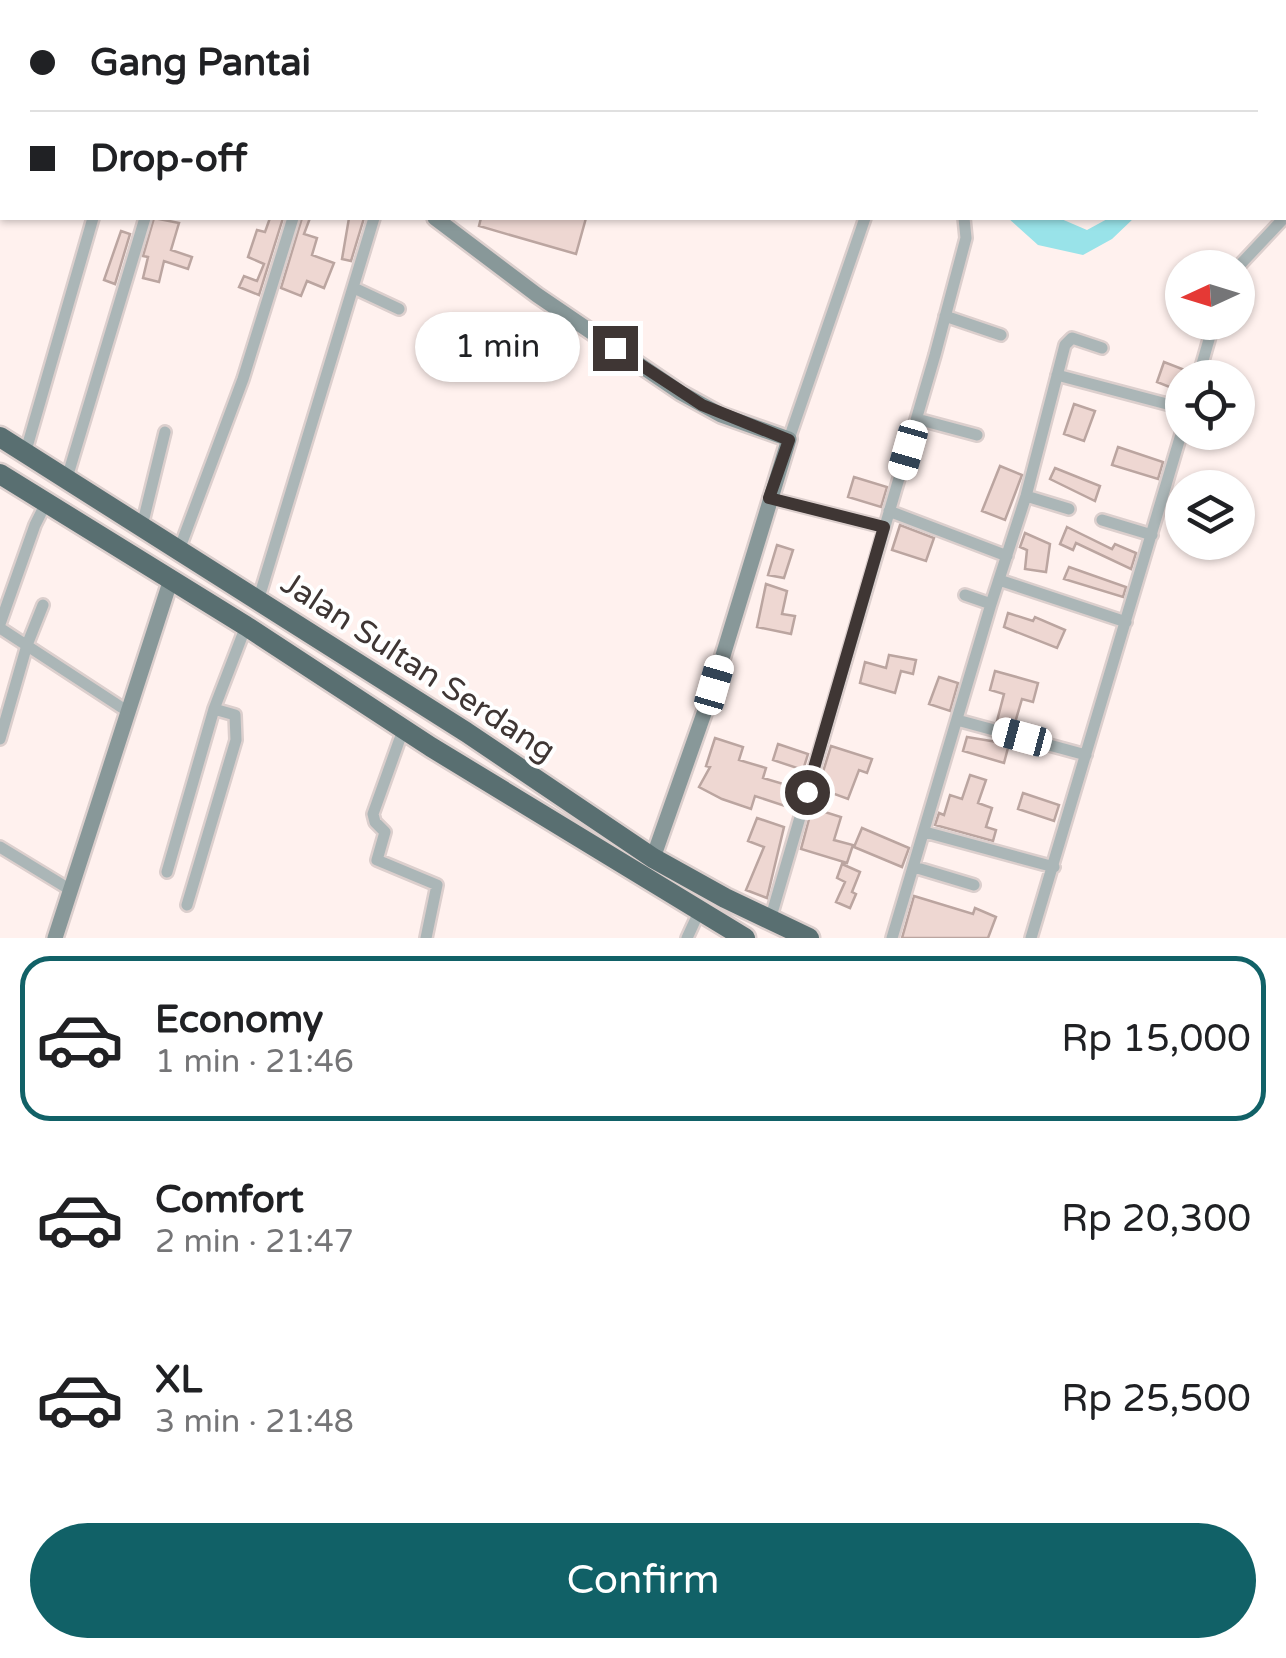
<!DOCTYPE html>
<meta charset="utf-8">
<style>
body{margin:0;font-family:"Varela Round",sans-serif;background:#f2f2f2;color:#202124;height:100vh;display:flex;flex-direction:column;font-size:38px;white-space:nowrap}
*{box-sizing:border-box;margin:0}
p{font-size:32px;color:#757577}
.icon{flex:none;width:55px;height:55px;fill:none;stroke:currentColor;stroke-width:2;stroke-linecap:round;stroke-linejoin:round}
.map{position:relative;height:938px;overflow:hidden}
.drawer{display:flex;flex-direction:column;background:#fff;flex:1}
.drawer>*{flex:none}
.banner{position:absolute;left:0px;top:0px;width:1288px;height:220px;box-shadow:0 2px 8px #0004;display:grid;align-content:center;height:220px;padding:0 30px;background:#fff}
.needle{width:65px;rotate:266deg}
.buttons{position:absolute;left:1165px;top:250px;display:grid;gap:20px}
.buttons a{display:grid;place-items:center;width:90px;height:90px;border-radius:50%;background:#fff;box-shadow:0 2px 8px #0004;font-size:50px}
.end{position:absolute;width:45px;height:45px;margin:-22px;border:12px solid #3f3634;background:#fff;box-shadow:0 0 0 5px #fff}
.from{border-radius:50%}
.bubble{position:absolute;height:70px;border-radius:35px;background:#fff;box-shadow:0 2px 8px #0004;font-size:32px;font-weight:600;line-height:70px;text-align:center}
.car{position:absolute;width:30px;height:60px;margin:-30px -15px;border-radius:12px;box-shadow:0 0 8px 2px #0007;background:linear-gradient(#fff 24%,#345 0 40%,#fff 0 76%,#345 0 86%,#fff 0)}
.banner b{display:flex;align-items:center;gap:35px;height:95px;font-size:38px}
.banner b+b{border-top:2px solid #e0e0e0}
.banner i{width:25px;height:25px;background:#202124}
ul{padding:18px 0 0;list-style:none}
li{display:flex;align-items:center;gap:30px;height:165px;margin:0 20px 15px;padding:0 10px;border:5px solid transparent;border-radius:30px}
li div{flex:1}
li b{display:block;font-size:38px}
li em{font-style:normal;font-weight:600}
li.current{border-color:#116167}
li>.icon{width:90px;height:90px;stroke-width:1.5}
.cta{display:flex;gap:20px;margin-top:auto;padding:20px 30px}
.cta a{flex:1;height:115px;border-radius:60px;background:#116167;color:#fff;font-size:40px;font-weight:600;line-height:115px;text-align:center}
.map>svg:first-child{display:block}
.water{fill:#99e3e9}
.building{fill:#eed7d2;stroke:#bba5a0;stroke-width:2.5}
.lines{fill:none;stroke-linecap:round;stroke-linejoin:round}
.street-casing{stroke:#dccfcd;stroke-width:16}
.secondary-casing{stroke:#dccfcd;stroke-width:20}
.highway-casing{stroke:#dccfcd;stroke-width:25}
.street{stroke:#abb6b7;stroke-width:11}
.secondary{stroke:#889899;stroke-width:15}
.highway{stroke:#596f71;stroke-width:20}
.route{stroke:#3f3634;stroke-width:12}
.labels{text-anchor:middle;dominant-baseline:central;stroke-width:8;stroke-linejoin:round;paint-order:stroke}
.street-label{font-size:32px;fill:#3f3634;stroke:#fff}
</style>
<div class="map">
<svg width="1286" height="938" viewBox="0 0 1286 938">
<rect width="100%" height="100%" fill="#fff1ee"/>
<path class="water" d="M 1008,218 L 1059,218 L 1087,230 L 1109,218 L 1134,218 L 1112,239 L 1083,255 L 1038,245 Z"/>
<path class="building" d="M 154,218 L 179,223 L 171,250 L 192,257 L 188,269 L 164,261 L 159,282 L 143,278 L 148,257 L 143,256 Z
M 270,218 L 283,218 L 259,295 L 239,287 L 244,276 L 257,281 L 264,264 L 248,257 L 257,230 L 265,232 Z
M 302,218 L 310,218 L 304,234 L 317,238 L 312,255 L 334,263 L 324,288 L 307,281 L 301,296 L 281,288 Z
M 349,218 L 364,218 L 351,261 L 342,259 Z
M 481,218 L 586,218 L 576,254 L 479,226 Z
M 121,231 L 130,234 L 115,284 L 104,280 Z
M 1164,362 L 1190,372 L 1189,378 L 1182,378 L 1182,392 L 1157,382 Z
M 1074,404 L 1095,411 L 1084,441 L 1064,434 Z
M 1118,447 L 1163,462 L 1158,479 L 1112,465 Z
M 1000,466 L 1022,475 L 1005,520 L 982,511 Z
M 1055,468 L 1100,486 L 1095,501 L 1050,479 Z
M 854,477 L 887,487 L 881,507 L 848,497 Z
M 900,525 L 934,538 L 926,561 L 892,550 Z
M 1067,527 L 1112,549 L 1115,544 L 1136,553 L 1131,569 L 1076,543 L 1073,550 L 1060,544 Z
M 1025,533 L 1050,544 L 1046,572 L 1025,569 L 1027,550 L 1020,547 Z
M 777,545 L 793,550 L 784,578 L 768,575 Z
M 1069,567 L 1126,587 L 1123,597 L 1064,579 Z
M 766,584 L 787,591 L 782,614 L 795,616 L 791,634 L 757,627 Z
M 1008,613 L 1033,621 L 1035,617 L 1065,630 L 1057,648 L 1004,627 Z
M 889,655 L 916,660 L 913,674 L 901,671 L 895,693 L 860,683 L 865,662 L 886,668 Z
M 995,671 L 1038,683 L 1033,702 L 1022,699 L 1014,726 L 997,721 L 1004,694 L 990,690 Z
M 939,677 L 958,683 L 950,711 L 929,704 Z
M 967,737 L 1009,744 L 1004,763 L 963,751 Z
M 715,738 L 743,747 L 739,760 L 766,768 L 763,778 L 797,788 L 791,808 L 755,796 L 751,809 L 722,799 L 699,787 L 710,767 L 706,766 Z
M 778,744 L 808,754 L 803,770 L 773,760 Z
M 831,746 L 872,759 L 867,773 L 859,770 L 848,799 L 818,788 Z
M 970,775 L 986,780 L 978,803 L 992,808 L 986,827 L 996,830 L 993,841 L 935,825 L 939,813 L 944,815 L 950,795 L 962,799 Z
M 1023,793 L 1059,805 L 1054,821 L 1018,809 Z
M 812,808 L 841,817 L 834,840 L 853,845 L 847,863 L 801,849 Z
M 757,818 L 784,827 L 767,898 L 746,890 L 764,847 L 748,841 Z
M 862,828 L 909,848 L 902,867 L 854,847 Z
M 842,864 L 860,872 L 852,892 L 856,894 L 850,908 L 836,902 L 845,882 L 837,878 Z
M 914,896 L 973,914 L 975,908 L 996,917 L 988,938 L 902,938 Z"/>
<g class="lines">
<defs>
<path id="street" d="M 63,2 L 64,0
M 156,2 L 156,0
M 360,2 L 360,0
M 1237,268 L 1284,218
M 354,288 L 399,309
M 945,316 L 1001,335
M 1057,375 L 1182,408
M 1198,378 L 1214,322
M 917,419 L 977,435
M 789,439 L 865,218
M 25,454 L 93,218
M 67,478 L 145,218
M 1026,496 L 1069,509
M 769,498 L 884,527
M 889,511 L 1007,556
M 1102,520 L 1152,535
M 142,526 L 165,432
M 179,550 L 243,379 L 293,218
M 999,580 L 1126,622
M 965,595 L 991,604
M 258,601 L 374,218
M 0,624 L 35,525 L 46,503
M 0,628 L 127,711
M 957,720 L 1086,755
M 403,730 L 373,814 L 375,822 L 385,832 L 377,860 L 437,885 L 426,938
M 0,739 L 27,645 L 43,605
M 925,832 L 1054,867
M 0,847 L 69,889
M 914,867 L 974,885
M 167,872 L 214,709 L 246,626
M 187,905 L 236,740 L 235,715 L 214,709
M 770,920 L 935,355 L 966,238 L 964,218
M 687,938 L 699,912
M 892,938 L 991,604 L 1026,496 L 1065,345 L 1072,338 L 1102,348
M 1031,938 L 1182,431"/>
<path id="secondary" d="M 185,0 L 187,2
M 435,218 L 537,295 L 681,393 L 721,415 L 789,439 L 714,685 L 653,858
M 55,938 L 171,579"/>
<path id="highway" d="M 0,437 L 466,732 L 653,858 L 725,898 L 809,938
M 0,474 L 246,626 L 431,747 L 745,938"/>
</defs>
<use href="#street" class="street-casing"/>
<use href="#secondary" class="secondary-casing"/>
<use href="#highway" class="highway-casing"/>
<use href="#street" class="street"/>
<use href="#secondary" class="secondary"/>
<use href="#highway" class="highway"/>
</g>
<g class="lines">
<path class="route" d="M 615,348 L 702,405 L 789,440 L 769,498 L 884,527 L 807,792"/>
</g>
<g class="labels">
<g class="street-label">
<text transform="translate(418 667) rotate(33)">Jalan Sultan Serdang</text>
</g>
</g>
</svg>
<div class="buttons">
<a><svg class="needle" viewBox="-14 -14 28 28"><path d="M0-13l5 13h-10z" fill="#e53935"/><path d="M0 13l5-13h-10z" fill="#757577"/></svg></a>
<a><svg class="icon" aria-label="locate" viewBox="0 0 24 24"><circle cx="12" cy="12" r="6"/><path d="M12 2v4M12 18v4M2 12h4M18 12h4"/></svg></a>
<a><svg class="icon" aria-label="layers" viewBox="0 0 24 24"><path d="M12 4l9 5-9 5-9-5zM3 14l9 5 9-5"/></svg></a>
</div>
<i class="end from" style="left:807px;top:792px"></i>
<i class="end" style="left:615px;top:348px"></i>
<div class="bubble" style="left:415px;top:312px;width:165px">1 min</div>
<i class="car" style="left:908px;top:450px;rotate:196deg"></i>
<i class="car" style="left:714px;top:685px;rotate:16deg"></i>
<i class="car" style="left:1022px;top:737px;rotate:285deg"></i>
<div class="banner">
<b><i class="from"></i>Gang Pantai</b>
<b><i></i>Drop-off</b>
</div>
</div>
<section class="drawer">
<ul>
<li class="current"><svg class="icon" aria-label="car" viewBox="0 0 24 24"><path d="M5 17H2v-5l4-1 3-4h7l3 4 3 1v5h-3M9 17h6M6 11h13"/><circle cx="7" cy="17" r="2"/><circle cx="17" cy="17" r="2"/></svg><div><b>Economy</b><p>1 min · 21:46</p></div><em>Rp 15,000</em></li>
<li><svg class="icon" aria-label="car" viewBox="0 0 24 24"><path d="M5 17H2v-5l4-1 3-4h7l3 4 3 1v5h-3M9 17h6M6 11h13"/><circle cx="7" cy="17" r="2"/><circle cx="17" cy="17" r="2"/></svg><div><b>Comfort</b><p>2 min · 21:47</p></div><em>Rp 20,300</em></li>
<li><svg class="icon" aria-label="car" viewBox="0 0 24 24"><path d="M5 17H2v-5l4-1 3-4h7l3 4 3 1v5h-3M9 17h6M6 11h13"/><circle cx="7" cy="17" r="2"/><circle cx="17" cy="17" r="2"/></svg><div><b>XL</b><p>3 min · 21:48</p></div><em>Rp 25,500</em></li>
</ul>
<div class="cta"><a>Confirm</a></div>
</section>
